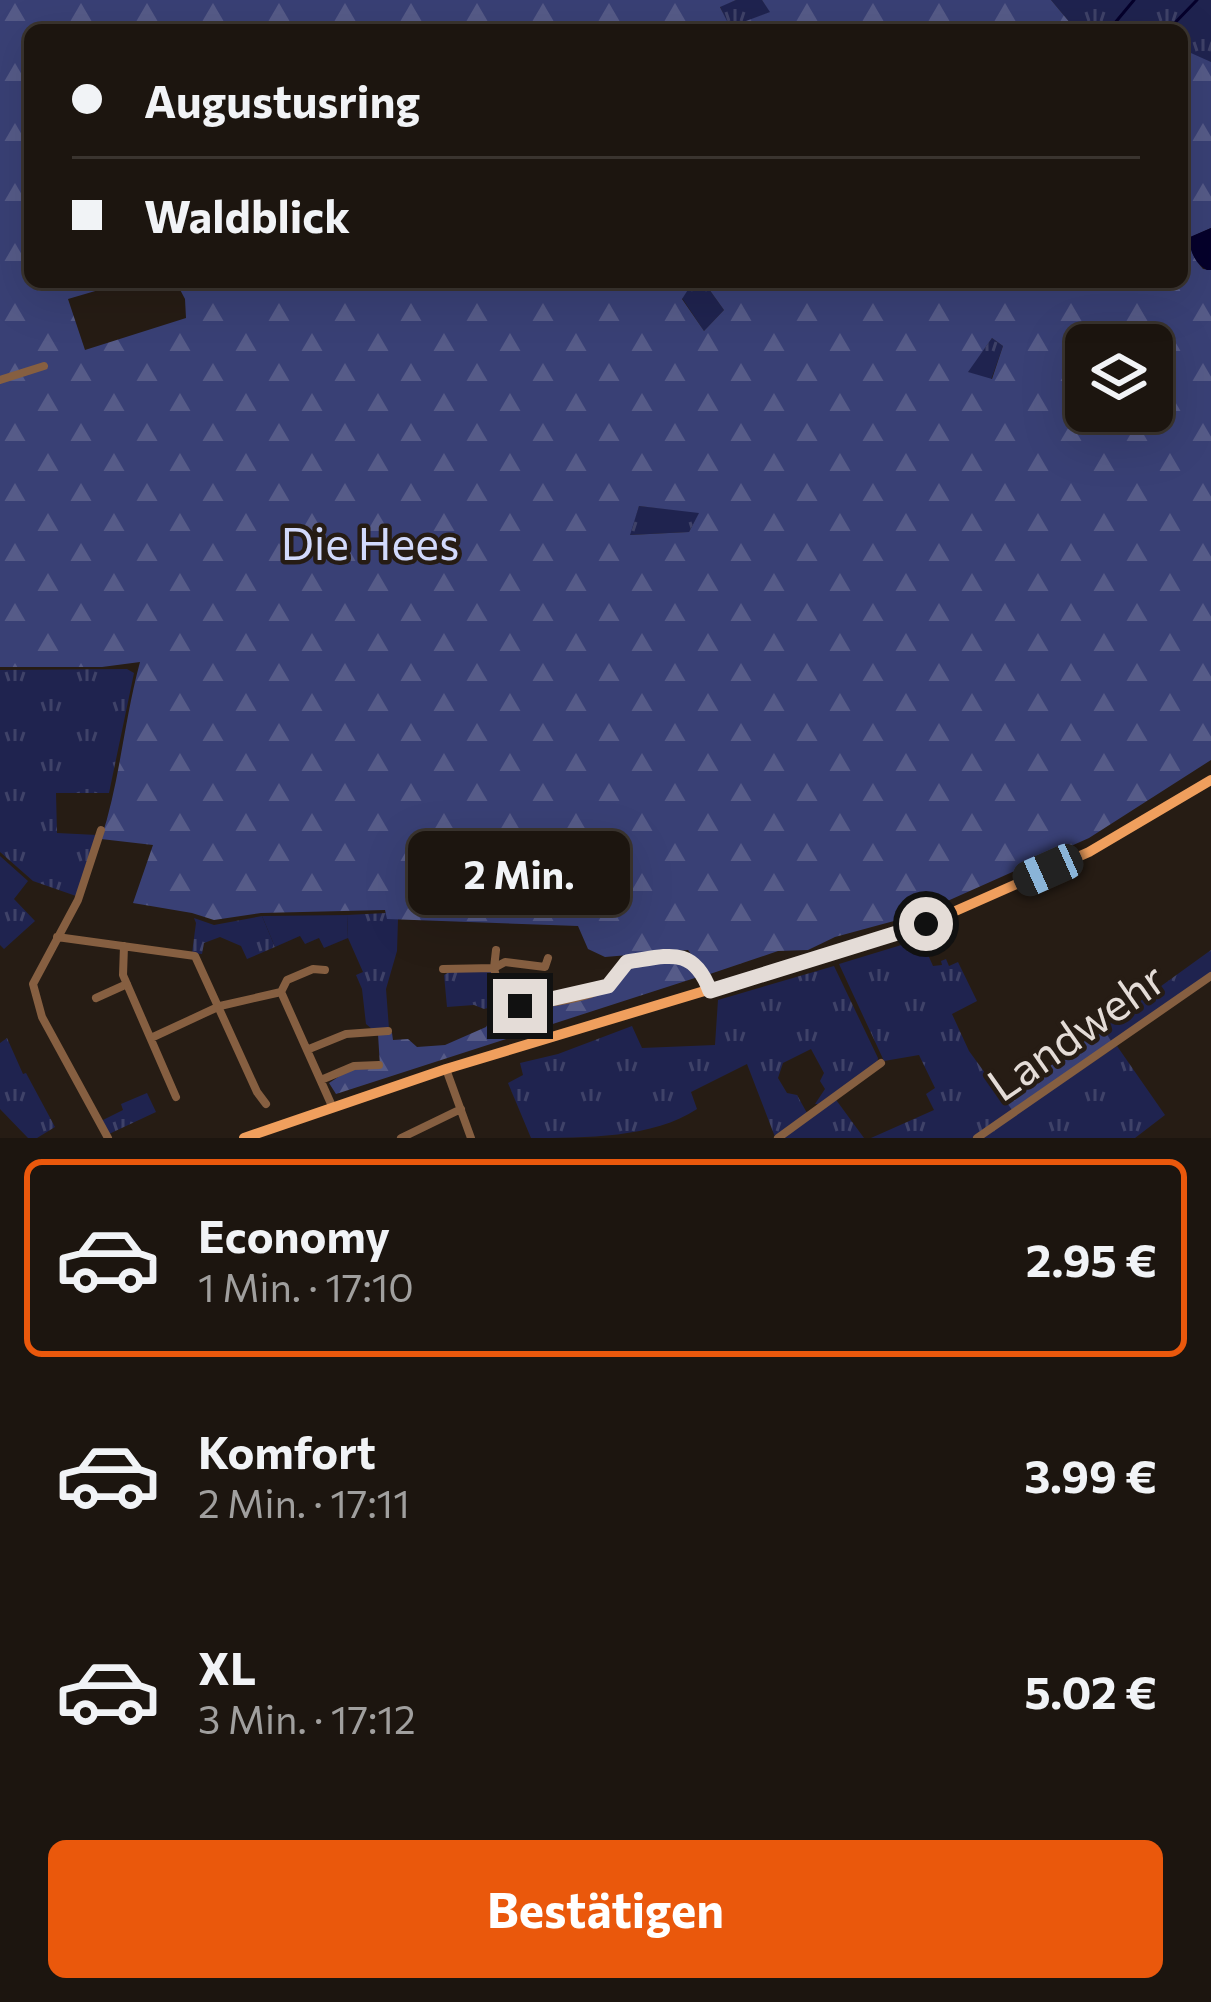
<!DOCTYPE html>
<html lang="de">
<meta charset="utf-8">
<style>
body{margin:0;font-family:Commissioner,sans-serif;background:#29221d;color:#f1f3f6;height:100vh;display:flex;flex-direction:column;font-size:45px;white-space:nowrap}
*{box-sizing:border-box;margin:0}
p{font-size:39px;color:#a09f9e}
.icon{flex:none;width:66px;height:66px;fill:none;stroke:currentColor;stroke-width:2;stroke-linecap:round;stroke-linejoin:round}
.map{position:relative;height:1138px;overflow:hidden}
.details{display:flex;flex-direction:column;background:#1c150f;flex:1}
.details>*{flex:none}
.guide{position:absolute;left:24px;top:24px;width:1164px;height:264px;border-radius:18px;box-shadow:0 12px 48px #0002,0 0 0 3px #3a342f;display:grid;align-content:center;height:264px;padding:0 48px;background:#1c150f}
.tools{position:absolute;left:1065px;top:324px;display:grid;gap:24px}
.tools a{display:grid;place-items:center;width:108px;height:108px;border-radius:18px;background:#1c150f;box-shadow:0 12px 48px #0002,0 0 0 3px #3a342f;font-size:60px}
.end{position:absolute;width:54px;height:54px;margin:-27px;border:15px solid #e4dcd7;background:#111;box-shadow:0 0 0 6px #111}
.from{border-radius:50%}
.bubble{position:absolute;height:84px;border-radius:18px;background:#1c150f;box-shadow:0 12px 48px #0002,0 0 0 3px #3a342f;font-size:39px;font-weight:700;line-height:84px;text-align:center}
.car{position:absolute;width:36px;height:72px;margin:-36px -18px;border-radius:15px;box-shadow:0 0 9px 3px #0007;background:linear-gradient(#222 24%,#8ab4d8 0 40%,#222 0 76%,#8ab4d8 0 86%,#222 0)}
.guide b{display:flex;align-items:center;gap:42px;height:114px;font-size:45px}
.guide b+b{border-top:3px solid #3a342f}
.guide i{width:30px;height:30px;background:#f1f3f6}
ul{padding:21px 0 0;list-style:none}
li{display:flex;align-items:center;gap:36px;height:198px;margin:0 24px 18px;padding:0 24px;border:6px solid transparent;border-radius:18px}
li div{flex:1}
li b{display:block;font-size:45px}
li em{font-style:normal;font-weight:700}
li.current{border-color:#ea580c}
li>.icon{width:108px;height:108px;stroke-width:1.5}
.cta{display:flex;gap:24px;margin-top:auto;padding:24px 48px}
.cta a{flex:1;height:138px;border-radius:18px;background:#ea580c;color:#fff;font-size:48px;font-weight:700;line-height:138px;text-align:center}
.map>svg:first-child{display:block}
.grass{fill:url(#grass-tufts)}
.forest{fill:url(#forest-firs);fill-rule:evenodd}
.garden{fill:#1f234f}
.water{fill:#05002b}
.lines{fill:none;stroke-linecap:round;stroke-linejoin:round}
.stream{stroke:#05002b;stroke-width:3}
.minor{stroke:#865f41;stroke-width:8}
.major{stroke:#f09f5d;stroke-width:10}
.route{stroke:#e4dcd7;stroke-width:15}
.labels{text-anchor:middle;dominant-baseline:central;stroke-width:9;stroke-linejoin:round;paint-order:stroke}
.park-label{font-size:45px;fill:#d2dafc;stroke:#261c14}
.street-label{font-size:45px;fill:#e4dcd7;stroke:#261c14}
</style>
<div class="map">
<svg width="1211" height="1138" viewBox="0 0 1211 1138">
<defs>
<pattern id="grass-tufts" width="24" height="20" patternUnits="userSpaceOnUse" patternTransform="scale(3)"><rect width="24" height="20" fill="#1f234f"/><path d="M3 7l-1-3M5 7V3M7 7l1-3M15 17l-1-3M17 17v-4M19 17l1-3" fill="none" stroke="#3f4268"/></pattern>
<pattern id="forest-firs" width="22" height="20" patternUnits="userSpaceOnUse" patternTransform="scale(3)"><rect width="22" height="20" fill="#394075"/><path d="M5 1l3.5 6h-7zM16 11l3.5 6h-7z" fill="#565b88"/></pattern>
</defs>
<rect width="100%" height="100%" fill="#261c14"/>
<path class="grass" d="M 736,0 L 762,0 L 771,12 L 729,28 L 720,6 Z
M 1051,0 L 1211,0 L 1211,140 L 1182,156 L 1182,30 L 1076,30 Z
M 693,282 L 704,282 L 724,310 L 704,331 L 682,298 Z
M 992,338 L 1003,346 L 991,380 L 967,372 Z
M 639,506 L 700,512 L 689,532 L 629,535 Z
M 127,669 L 134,673 L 109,793 L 56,793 L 57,833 L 97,835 L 76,896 L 33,881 L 0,852 L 0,670 Z
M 0,856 L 28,881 L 14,899 L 35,921 L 4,949 L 0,945 Z
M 386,913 L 388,919 L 398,919 L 397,951 L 386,989 L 389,1029 L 372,1029 L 366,1024 L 362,989 L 356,975 L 363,972 L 348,938 L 347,915 Z
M 262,916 L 275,947 L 247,959 L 241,946 L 220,937 L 204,943 L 202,954 L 192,953 L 196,923 L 194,918 L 214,925 Z
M 921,939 L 933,966 L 942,965 L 941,961 L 946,959 L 949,966 L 958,962 L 977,1001 L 952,1014 L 969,1051 L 1012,1110 L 972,1138 L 871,1138 L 934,1110 L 926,1094 L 935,1088 L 919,1055 L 884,1061 L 839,964 Z
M 1211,950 L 1211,974 L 1113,1044 L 1103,1028 Z
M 834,966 L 878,1058 L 877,1064 L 819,1104 L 815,1104 L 825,1089 L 820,1081 L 824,1073 L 811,1049 L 783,1063 L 778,1078 L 787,1093 L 797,1095 L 807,1113 L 775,1137 L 747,1064 L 691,1092 L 697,1109 C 654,1138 584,1138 531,1138 L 508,1083 L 523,1075 L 520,1063 L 558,1054 L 632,1026 L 642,1048 L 715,1045 L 718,1000 Z
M 491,970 L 498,1005 L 484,1009 L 474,1005 L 447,1007 L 444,975 L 451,971 Z
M 7,1038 L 23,1074 L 26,1073 L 55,1127 L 37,1138 L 28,1138 L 0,1109 L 0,1043 Z
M 1117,1046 L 1165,1115 L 1135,1138 L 981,1138 Z
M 147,1093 L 156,1112 L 109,1134 L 101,1121 L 123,1110 L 121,1104 Z
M 834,1097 L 864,1138 L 780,1138 Z"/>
<path class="forest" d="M 0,0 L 736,0 L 720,7 L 730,27 L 770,12 L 762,0 L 1051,0 L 1076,30 L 30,30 L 30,282 L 126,282 L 68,299 L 85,350 L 186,318 L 185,299 L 176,282 L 693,282 L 682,299 L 704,331 L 724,310 L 704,282 L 1182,282 L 1182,49 L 1211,62 L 1211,228 L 1191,237 C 1188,249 1195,260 1203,269 L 1211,270 L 1211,760 L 1089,838 L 916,915 L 835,937 L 808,950 L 778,951 L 707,975 L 688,950 L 605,957 L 588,949 L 578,926 L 387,919 L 385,910 L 261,913 L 214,920 L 192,913 L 133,903 L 153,845 L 101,839 C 120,781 124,721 140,662 L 102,667 L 0,667 ZM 992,338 L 1003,346 L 992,379 L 968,372 ZM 1086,345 L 1152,345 L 1152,411 L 1086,411 ZM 639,506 L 699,513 L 689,532 L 630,535 Z
M 678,960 L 695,969 L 698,977 L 336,1094 L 329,1083 L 349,1070 L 380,1066 L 378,1034 L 392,1033 L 393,1040 L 408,1039 L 417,1047 L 445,1045 L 486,1027 L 489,1022 L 506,1019 L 507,1015 L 535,1012 L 535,1008 L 604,992 L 627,966 Z
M 1103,1028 L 1113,1044 L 1012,1110 L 1004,1099 Z"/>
<path class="garden" d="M 347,915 L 348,938 L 324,948 L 319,938 L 305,944 L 300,936 L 275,947 L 262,916 Z"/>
<path class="water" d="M 1211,228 L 1211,270 L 1207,270 C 1196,265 1188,249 1190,237 Z"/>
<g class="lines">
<path class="stream" d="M 1109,30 L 1134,0
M 1168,30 L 1197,0"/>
<path class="minor" d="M 0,380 L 44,366
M 101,830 L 78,900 L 33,984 L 42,1017 L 108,1138
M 57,937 L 195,956 L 257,1092 L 266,1104
M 124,946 L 123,975 L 176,1097
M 548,958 L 545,967 L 505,962 L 494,968 L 503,1007 C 529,1006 589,1001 609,985 C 616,979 620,969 627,962 C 667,956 693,944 710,989
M 443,969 L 494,968 L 496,950
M 281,992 L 287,980 L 313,969 L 325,970
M 96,998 L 127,984
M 493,1014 L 503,1007
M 151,1038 L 220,1006 L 281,992 L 332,1106
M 309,1049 L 346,1034 L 388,1031
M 446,1069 L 471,1138
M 321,1080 L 354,1066 L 379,1065
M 401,1138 L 461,1109
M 778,1138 L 881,1063
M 977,1138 L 1211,976"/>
<path class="major" d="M 244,1138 L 446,1069 L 926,924 L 1089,852 L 1211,780"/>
</g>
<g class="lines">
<path class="route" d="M 520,1006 L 608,986 L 627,962 C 668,956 693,945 710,991 L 926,924"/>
</g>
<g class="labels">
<g class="park-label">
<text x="370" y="541">Die Hees</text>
</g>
<g class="street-label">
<text transform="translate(1075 1030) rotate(-35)">Landwehr</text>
</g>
</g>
</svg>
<div class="tools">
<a><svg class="icon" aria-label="layers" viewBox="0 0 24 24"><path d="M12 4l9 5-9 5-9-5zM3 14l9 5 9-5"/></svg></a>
</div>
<i class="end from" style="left:926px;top:924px"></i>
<i class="end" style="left:520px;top:1006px"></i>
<div class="bubble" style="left:408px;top:831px;width:222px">2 Min.</div>
<i class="car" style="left:1048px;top:870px;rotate:246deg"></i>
<div class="guide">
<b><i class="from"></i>Augustusring</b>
<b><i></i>Waldblick</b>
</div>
</div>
<section class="details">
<ul>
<li class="current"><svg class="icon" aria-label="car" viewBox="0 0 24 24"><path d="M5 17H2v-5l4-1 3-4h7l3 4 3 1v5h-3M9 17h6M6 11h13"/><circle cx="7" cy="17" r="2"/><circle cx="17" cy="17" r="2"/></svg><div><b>Economy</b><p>1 Min. · 17:10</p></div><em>2.95 €</em></li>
<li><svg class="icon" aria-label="car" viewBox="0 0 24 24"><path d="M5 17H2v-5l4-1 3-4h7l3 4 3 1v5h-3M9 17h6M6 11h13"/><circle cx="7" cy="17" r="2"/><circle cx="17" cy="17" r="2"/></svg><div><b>Komfort</b><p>2 Min. · 17:11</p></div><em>3.99 €</em></li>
<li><svg class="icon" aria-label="car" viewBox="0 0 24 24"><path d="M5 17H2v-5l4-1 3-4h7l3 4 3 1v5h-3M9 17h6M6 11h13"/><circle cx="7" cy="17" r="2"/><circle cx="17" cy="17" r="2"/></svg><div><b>XL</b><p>3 Min. · 17:12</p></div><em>5.02 €</em></li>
</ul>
<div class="cta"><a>Bestätigen</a></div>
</section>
